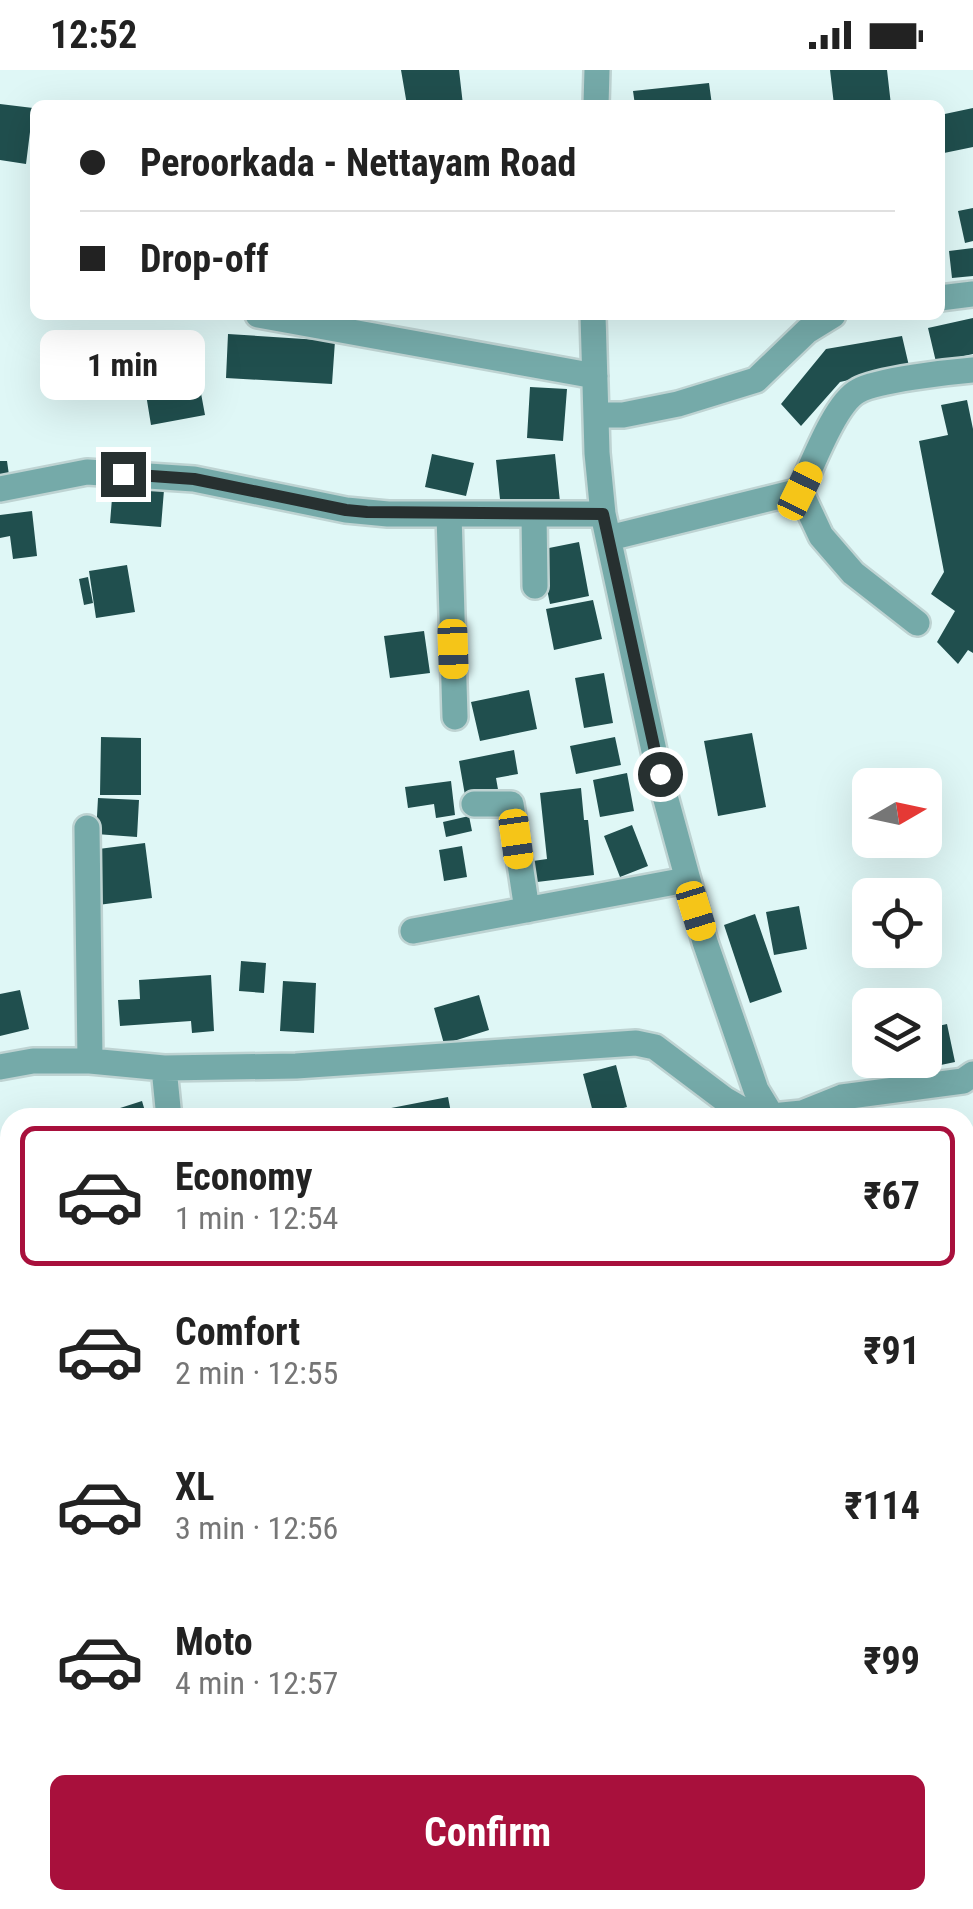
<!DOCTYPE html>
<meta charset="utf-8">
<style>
body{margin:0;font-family:"Roboto Condensed",sans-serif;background:#f2f2f2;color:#222;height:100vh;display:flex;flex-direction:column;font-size:38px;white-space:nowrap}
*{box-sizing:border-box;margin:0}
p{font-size:32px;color:#767676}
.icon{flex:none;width:55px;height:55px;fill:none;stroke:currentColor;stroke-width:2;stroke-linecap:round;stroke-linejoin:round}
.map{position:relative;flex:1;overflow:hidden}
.drawer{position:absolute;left:0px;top:1038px;width:975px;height:802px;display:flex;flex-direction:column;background:#fff;border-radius:30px 30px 0 0;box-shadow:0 10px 40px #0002}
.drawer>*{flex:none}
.top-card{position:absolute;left:30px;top:30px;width:915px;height:220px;border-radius:15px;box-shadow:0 10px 40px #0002;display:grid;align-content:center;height:220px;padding:0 50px;background:#fff}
.needle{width:65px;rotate:81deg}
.fabs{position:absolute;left:852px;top:698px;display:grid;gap:20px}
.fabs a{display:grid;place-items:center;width:90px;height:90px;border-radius:15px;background:#fff;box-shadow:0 10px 40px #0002;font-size:50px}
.end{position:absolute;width:45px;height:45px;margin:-22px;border:12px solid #273030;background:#fff;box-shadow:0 0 0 5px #fff}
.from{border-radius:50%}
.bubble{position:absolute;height:70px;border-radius:15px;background:#fff;box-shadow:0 10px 40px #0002;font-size:32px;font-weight:700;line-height:70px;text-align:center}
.car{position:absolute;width:30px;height:60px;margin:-30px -15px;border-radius:12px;box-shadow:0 0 8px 2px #0007;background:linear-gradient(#f5c518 24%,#345 0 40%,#f5c518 0 76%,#345 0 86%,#f5c518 0)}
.top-card b{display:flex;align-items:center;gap:35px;height:95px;font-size:38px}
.top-card b+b{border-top:2px solid #e0e0e0}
.top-card i{width:25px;height:25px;background:#222}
ul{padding:18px 0 0;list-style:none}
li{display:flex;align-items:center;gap:30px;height:140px;margin:0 20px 15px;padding:0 30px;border:5px solid transparent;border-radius:15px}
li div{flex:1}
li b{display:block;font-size:38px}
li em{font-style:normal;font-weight:700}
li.on{border-color:#a8103c}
li>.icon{width:90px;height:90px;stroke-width:1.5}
.primary-button{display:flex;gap:20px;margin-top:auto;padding:20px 50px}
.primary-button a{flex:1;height:115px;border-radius:15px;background:#a8103c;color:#fff;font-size:40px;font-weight:700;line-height:115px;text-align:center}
.status{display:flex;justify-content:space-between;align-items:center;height:70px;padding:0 50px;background:#fff;direction:ltr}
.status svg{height:28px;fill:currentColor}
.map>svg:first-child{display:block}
.building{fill:#204f4e}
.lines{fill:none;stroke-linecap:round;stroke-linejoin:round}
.minor-casing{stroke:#bed3d2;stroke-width:30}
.major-casing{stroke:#bed3d2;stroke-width:30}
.minor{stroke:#75aaa9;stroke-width:25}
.major{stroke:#286766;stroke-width:25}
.route{stroke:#273030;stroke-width:12}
</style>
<div class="status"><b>12:52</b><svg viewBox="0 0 49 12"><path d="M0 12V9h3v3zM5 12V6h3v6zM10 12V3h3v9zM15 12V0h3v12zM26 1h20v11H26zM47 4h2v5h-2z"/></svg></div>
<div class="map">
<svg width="973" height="1839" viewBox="0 0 973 1839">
<rect width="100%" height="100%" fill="#dff7f6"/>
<path class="building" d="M 401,0 L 459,0 L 463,35 L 407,35 Z
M 830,0 L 887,0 L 891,35 L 834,35 Z
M 709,13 L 712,35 L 635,35 L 633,21 Z
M 0,34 L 33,38 L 26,94 L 0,90 Z
M 973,38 L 973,77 L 944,83 L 940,60 L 940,45 Z
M 973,138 L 973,171 L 965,173 L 958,141 Z
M 973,178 L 973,206 L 952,208 L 949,181 Z
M 973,248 L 973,284 L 936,292 L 928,258 Z
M 228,264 L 335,271 L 332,314 L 226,308 Z
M 902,266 L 909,296 L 840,312 L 801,356 L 781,334 L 826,279 Z
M 196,296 L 205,345 L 151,355 L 143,306 Z
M 530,317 L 567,319 L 563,371 L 527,368 Z
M 967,330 L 973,359 L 973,583 L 968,580 L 958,594 L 937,572 L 955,541 L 931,524 L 944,502 L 919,371 L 948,365 L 941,335 Z
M 432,384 L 474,393 L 466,426 L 425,417 Z
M 555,384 L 560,432 L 501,439 L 496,390 Z
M 0,391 L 7,391 L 10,412 L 0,414 Z
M 113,416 L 164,420 L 161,457 L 110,453 Z
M 32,441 L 37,486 L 13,489 L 10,466 L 0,468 L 0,445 Z
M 579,472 L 589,526 L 550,534 L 539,480 Z
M 127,495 L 135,542 L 96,548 L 89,501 Z
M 88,507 L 93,533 L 84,535 L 79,509 Z
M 593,530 L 602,569 L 554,580 L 546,539 Z
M 424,561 L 430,603 L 390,608 L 384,566 Z
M 604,603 L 613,653 L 584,658 L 575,608 Z
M 529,620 L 537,659 L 480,671 L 471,632 Z
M 752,663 L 766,737 L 718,746 L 704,671 Z
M 101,667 L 141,668 L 141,725 L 100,725 Z
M 615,667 L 621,695 L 576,704 L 570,676 Z
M 514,680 L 518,704 L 496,708 L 499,725 L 466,731 L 459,691 Z
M 627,703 L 634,741 L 600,747 L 593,710 Z
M 451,711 L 455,745 L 436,748 L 434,734 L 408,738 L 405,717 Z
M 581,718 L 584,750 L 588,750 L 594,805 L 529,813 L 526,792 L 547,789 L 540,723 Z
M 98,728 L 139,730 L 137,767 L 96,764 Z
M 469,746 L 472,761 L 446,767 L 443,752 Z
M 632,755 L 648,796 L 620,807 L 604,766 Z
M 145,773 L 152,828 L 98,835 L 91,780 Z
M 462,776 L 467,807 L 444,811 L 439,780 Z
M 799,836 L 807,879 L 774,885 L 766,842 Z
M 755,844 L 782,922 L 750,933 L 724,855 Z
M 241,891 L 266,893 L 264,923 L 239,921 Z
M 211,905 L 214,961 L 192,963 L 191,951 L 120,956 L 118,930 L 140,929 L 139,910 Z
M 283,911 L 316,913 L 314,963 L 280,961 Z
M 20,920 L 29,959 L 0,966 L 0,924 Z
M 479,925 L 489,960 L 444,974 L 434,938 Z
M 947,954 L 955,992 L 903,1003 L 900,990 L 925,990 L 925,959 Z
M 616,995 L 627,1037 L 594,1046 L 583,1004 Z
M 448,1027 L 452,1048 L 388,1048 L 386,1039 Z
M 142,1031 L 147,1048 L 92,1048 L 92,1047 Z
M 973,1558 L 973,1588 L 965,1591 L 965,1562 Z
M 973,1623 L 973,1666 L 965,1667 L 965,1624 Z
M 10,1774 L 10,1815 L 0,1820 L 0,1779 Z
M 121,1830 L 177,1830 L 179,1839 L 123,1839 Z
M 420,1830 L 421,1839 L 383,1839 L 383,1837 Z
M 439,1830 L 477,1830 L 478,1839 L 440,1839 Z
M 488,1830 L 501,1830 L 502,1839 L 490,1839 Z
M 864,1830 L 894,1830 L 899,1839 L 848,1839 Z
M 973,1830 L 973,1839 L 950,1839 L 950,1838 Z"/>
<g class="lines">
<defs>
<path id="minor" d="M 596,35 L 597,0
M 940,228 L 973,224
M 258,245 L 595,306
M 593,245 L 597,383 L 603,444 L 659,704 L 705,872 L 756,1020 L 773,1048
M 596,345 L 623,345 L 678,334 L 756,310 L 807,261 L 833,245
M 0,419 L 87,402 L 194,409 L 346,440 L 388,444 L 603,444
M 800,421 L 821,466 L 853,503 L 917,553
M 449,444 L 455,647
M 534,444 L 535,516
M 609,468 L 800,421 C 812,396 835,333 858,321 C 877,310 949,302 973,300
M 474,734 L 511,734 L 527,840
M 87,758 L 90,991
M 413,861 L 686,810
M 0,997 L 33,991 L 90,991 L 164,998 L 296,996 L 636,973 L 655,977 L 724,1029 L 757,1048
M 164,998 L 169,1048
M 772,1046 L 802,1043 L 842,1027 L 963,1011 L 973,1004
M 965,1423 L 973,1446
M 0,1446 L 10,1402
M 965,1483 L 973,1480
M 0,1542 L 10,1540
M 62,1830 L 64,1839
M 518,1830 L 521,1839
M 580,1830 L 583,1839
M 684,1830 L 685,1839
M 899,1830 L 903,1839
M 0,1838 L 18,1830"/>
<path id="major" d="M 965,1746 L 973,1742
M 805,1839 L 822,1830"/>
</defs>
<use href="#minor" class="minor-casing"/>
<use href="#major" class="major-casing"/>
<use href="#minor" class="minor"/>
<use href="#major" class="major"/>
</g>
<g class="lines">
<path class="route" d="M 123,404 L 194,409 L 346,440 L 367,442 L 603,444 L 660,704"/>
</g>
</svg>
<div class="fabs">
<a><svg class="needle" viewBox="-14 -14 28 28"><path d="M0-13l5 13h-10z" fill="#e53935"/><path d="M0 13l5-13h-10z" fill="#767676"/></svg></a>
<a><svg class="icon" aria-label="locate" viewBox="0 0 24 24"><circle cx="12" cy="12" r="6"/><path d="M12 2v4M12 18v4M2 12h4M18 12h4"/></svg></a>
<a><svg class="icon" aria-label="layers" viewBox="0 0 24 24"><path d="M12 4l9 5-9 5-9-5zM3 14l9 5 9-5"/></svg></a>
</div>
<i class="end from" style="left:660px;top:704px"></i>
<i class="end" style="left:123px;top:404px"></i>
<div class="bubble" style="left:40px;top:260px;width:165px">1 min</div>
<i class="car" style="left:800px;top:421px;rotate:26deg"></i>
<i class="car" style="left:453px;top:579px;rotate:178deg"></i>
<i class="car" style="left:516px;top:769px;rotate:172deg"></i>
<i class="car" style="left:696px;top:841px;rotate:163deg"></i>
<div class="top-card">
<b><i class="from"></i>Peroorkada - Nettayam Road</b>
<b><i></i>Drop-off</b>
</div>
<section class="drawer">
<ul>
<li class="on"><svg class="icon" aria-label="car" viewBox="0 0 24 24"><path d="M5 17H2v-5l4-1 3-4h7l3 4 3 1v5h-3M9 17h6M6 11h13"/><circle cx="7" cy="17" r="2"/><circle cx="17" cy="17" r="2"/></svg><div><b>Economy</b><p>1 min · 12:54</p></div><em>₹67</em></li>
<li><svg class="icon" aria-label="car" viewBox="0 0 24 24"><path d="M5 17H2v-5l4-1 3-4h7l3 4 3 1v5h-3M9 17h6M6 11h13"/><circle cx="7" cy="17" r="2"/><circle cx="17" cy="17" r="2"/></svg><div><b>Comfort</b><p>2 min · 12:55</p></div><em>₹91</em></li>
<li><svg class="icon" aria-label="car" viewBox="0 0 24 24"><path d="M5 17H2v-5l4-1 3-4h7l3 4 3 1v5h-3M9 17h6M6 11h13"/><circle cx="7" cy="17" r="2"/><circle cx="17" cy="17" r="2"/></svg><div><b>XL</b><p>3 min · 12:56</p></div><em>₹114</em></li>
<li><svg class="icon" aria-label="car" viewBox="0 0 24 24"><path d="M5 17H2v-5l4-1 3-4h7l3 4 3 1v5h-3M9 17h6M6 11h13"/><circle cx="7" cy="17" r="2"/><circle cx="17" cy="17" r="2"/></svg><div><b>Moto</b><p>4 min · 12:57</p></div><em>₹99</em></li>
</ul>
<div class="primary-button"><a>Confirm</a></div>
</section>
</div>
